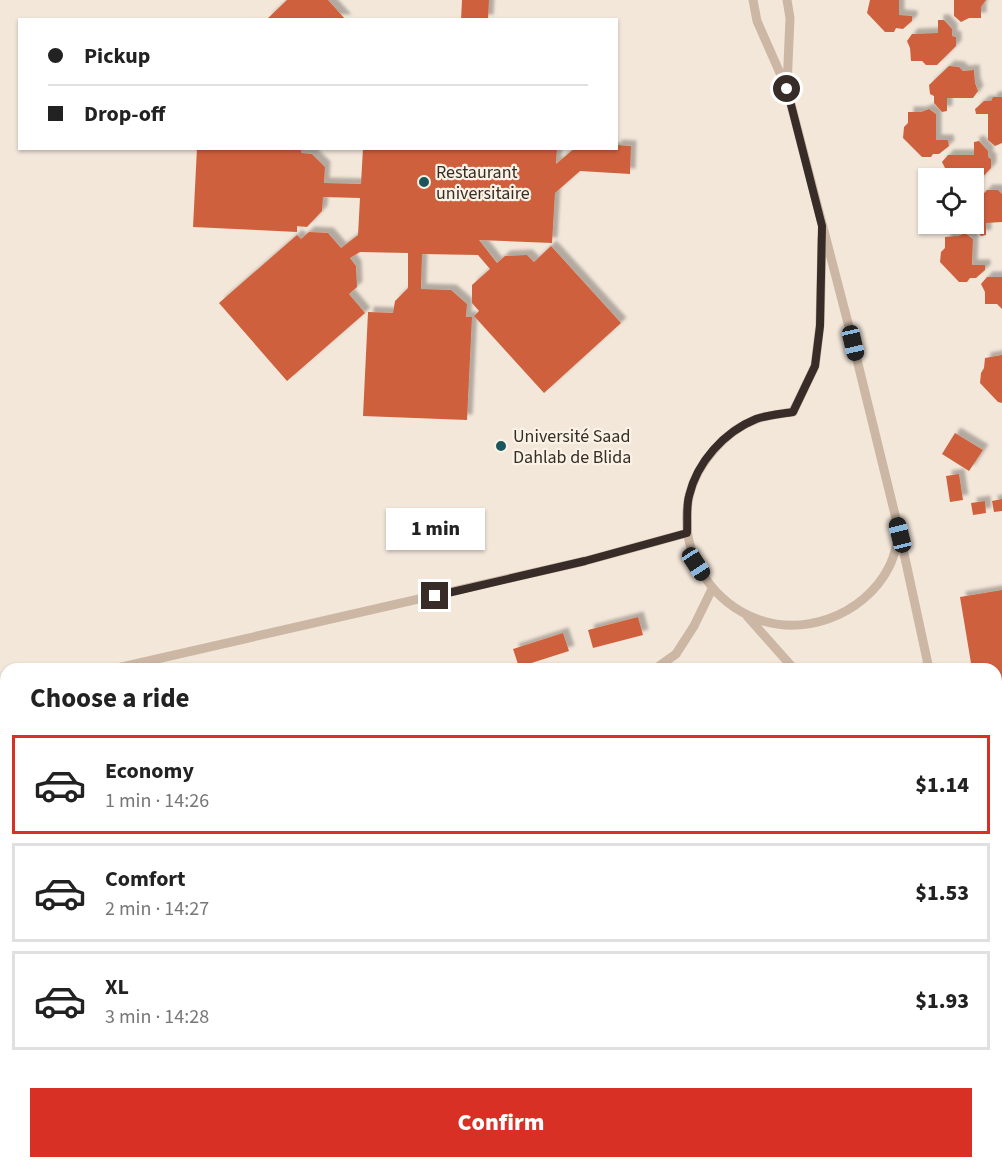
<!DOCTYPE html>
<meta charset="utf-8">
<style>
body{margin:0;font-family:"Source Sans 3",sans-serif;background:#f6f6f6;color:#222;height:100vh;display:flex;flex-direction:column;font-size:22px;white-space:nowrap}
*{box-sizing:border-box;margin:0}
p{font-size:20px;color:#767676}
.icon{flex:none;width:33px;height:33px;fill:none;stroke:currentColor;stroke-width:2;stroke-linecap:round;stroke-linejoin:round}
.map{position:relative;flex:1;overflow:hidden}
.sheet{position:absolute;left:0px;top:663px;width:1002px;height:506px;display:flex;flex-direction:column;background:#fff;border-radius:18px 18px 0 0;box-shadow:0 2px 4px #0004}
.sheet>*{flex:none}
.hud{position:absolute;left:18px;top:18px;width:600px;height:132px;border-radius:0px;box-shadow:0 2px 4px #0004;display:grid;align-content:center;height:132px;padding:0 30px;background:#fff}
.tools{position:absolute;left:918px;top:168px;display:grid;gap:12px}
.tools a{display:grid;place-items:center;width:66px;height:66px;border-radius:0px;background:#fff;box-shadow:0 2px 4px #0004;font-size:30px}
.end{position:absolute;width:27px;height:27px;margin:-14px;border:8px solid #372c27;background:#fff;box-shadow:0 0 0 3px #fff}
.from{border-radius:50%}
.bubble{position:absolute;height:42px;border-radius:0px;background:#fff;box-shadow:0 2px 4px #0004;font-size:20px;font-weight:800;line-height:42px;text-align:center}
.car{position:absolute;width:18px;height:36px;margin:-18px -9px;border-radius:8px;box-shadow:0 0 4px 2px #0007;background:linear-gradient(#222 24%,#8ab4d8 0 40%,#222 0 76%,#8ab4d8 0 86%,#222 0)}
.hud b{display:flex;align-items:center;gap:21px;height:57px;font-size:22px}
.hud b+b{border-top:2px solid #e0e0e0}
.hud i{width:15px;height:15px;background:#222}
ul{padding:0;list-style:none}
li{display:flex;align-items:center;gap:18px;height:99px;margin:0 12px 9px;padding:0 18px;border:3px solid #e0e0e0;border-radius:0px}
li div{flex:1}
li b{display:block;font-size:22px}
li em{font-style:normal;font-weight:800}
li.active{border-color:#d93025}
li>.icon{width:54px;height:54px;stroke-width:1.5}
h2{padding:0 30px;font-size:27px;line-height:72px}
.primary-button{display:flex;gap:12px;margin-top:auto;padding:12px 30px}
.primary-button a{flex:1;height:69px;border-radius:0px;background:#d93025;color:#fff;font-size:24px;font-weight:800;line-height:69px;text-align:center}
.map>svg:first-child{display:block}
.building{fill:#cf613c;filter:url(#shadow)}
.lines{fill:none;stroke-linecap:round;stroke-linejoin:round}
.service{stroke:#ccb7a5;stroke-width:9}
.route{stroke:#372c27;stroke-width:8}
.poi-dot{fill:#19575c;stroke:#fbf2e6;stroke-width:2}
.labels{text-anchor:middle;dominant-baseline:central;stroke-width:4.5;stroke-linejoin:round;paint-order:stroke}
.poi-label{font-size:18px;fill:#372c27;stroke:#fbf2e6;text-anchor:start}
</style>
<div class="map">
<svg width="1002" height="1168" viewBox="0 0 1002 1168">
<defs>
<filter id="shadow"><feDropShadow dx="5.5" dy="-5.5" stdDeviation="1.5" flood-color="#0004"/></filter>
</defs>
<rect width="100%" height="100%" fill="#f3e7da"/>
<path class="building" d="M 287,0 L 328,0 L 346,20 L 266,20 Z
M 462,0 L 489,0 L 488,20 L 461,20 Z
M 870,0 L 899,0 L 899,15 L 912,16 L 912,21 L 903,29 L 896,28 L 894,32 L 885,32 L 867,13 Z
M 954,0 L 986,0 L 981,7 L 981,18 L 969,18 L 961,22 L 954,16 Z
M 938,20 L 944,20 L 952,29 L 952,36 L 956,37 L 956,46 L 937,65 L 926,65 L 922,61 L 911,61 L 910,48 L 907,41 L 912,34 L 938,33 Z
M 949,66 L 959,67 L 963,71 L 974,70 L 975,83 L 978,91 L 973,98 L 947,98 L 947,111 L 942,112 L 934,103 L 934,96 L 930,94 L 929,85 Z
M 993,97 L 1002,97 L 1002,143 L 995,146 L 988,140 L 988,114 L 976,114 L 975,109 L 984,101 L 991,101 Z
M 929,109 L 936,114 L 936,140 L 948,140 L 949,146 L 939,154 L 933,154 L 931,157 L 922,157 L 903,138 L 904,127 L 908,123 L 908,112 L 921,112 Z
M 979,141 L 988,151 L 988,157 L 991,159 L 991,168 L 974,186 L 974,178 L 947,178 L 946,170 L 942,162 L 948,155 L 974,155 L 974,142 Z
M 616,145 L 631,146 L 630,174 L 580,171 L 555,193 L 552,243 L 479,240 L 497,263 L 505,256 L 527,255 L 534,262 L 551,246 L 621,323 L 544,393 L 474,316 L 479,311 L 472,303 L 472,285 L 490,269 L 478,255 L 422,254 L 421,289 L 451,290 L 467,304 L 466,317 L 472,317 L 467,420 L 363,416 L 368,312 L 393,313 L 395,301 L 408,288 L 408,253 L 360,252 L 350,258 L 356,266 L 357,287 L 349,294 L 365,313 L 287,381 L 219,303 L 297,235 L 301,239 L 309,232 L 328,233 L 341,248 L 358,235 L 360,198 L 323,197 L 322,211 L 307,227 L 297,226 L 297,232 L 193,227 L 197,148 L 301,148 L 301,153 L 312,154 L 325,167 L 324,183 L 361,184 L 363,148 L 557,148 L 556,164 L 575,148 L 616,148 Z
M 987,190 L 998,190 L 1002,194 L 1002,222 L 986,223 L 986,235 L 981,236 L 973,227 L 974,204 Z
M 965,233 L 973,239 L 972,265 L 985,265 L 985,270 L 976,278 L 970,278 L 967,282 L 959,282 L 940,262 L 941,252 L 945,248 L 945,237 L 958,236 Z
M 987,277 L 1002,277 L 1002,309 L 997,304 L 985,304 L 985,292 L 981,284 Z
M 1002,355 L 1002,403 L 998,402 L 980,383 L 981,373 L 984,368 L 985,358 Z
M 955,433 L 983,450 L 969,471 L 942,454 Z
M 959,474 L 963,500 L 950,502 L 946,476 Z
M 1002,499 L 1002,511 L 994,512 L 992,501 Z
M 985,501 L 986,513 L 973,515 L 971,503 Z
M 1002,590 L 1002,729 L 996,730 L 996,669 L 972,669 L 960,597 Z
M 638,617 L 643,635 L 593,648 L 588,630 Z
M 563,633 L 569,651 L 519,667 L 513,649 Z
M 0,808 L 6,808 L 6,970 L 4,970 L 4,956 L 0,956 Z
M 0,1120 L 6,1120 L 6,1162 L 171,1162 L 171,1168 L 0,1168 Z
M 247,1162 L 308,1162 L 308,1168 L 241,1168 Z
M 372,1162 L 426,1162 L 426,1168 L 372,1168 Z"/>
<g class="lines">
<path class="service" d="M 753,0 L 757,21 L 787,89 L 848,323 L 900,535 L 929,669
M 787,87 L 790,18 L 787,0
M 822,238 L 820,325 L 815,366 L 793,412 C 781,414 768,415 757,419 C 740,425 725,437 713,451 C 642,532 726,654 828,619 C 854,610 877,591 889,567 C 894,558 896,546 899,537
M 747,616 L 794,669
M 113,669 L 585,561 L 687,533
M 655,669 L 676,654 L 694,626 L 712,589
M 0,695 L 6,693
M 996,903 L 1002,910
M 996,948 L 1002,937
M 805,1168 L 810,1162"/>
</g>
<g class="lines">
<path class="route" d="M 435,596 L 585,561 L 687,533 C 688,521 686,507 689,496 C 697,462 724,432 756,419 C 767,415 781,414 793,412 L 815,366 L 820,326 L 822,226 L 787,89"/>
</g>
<g class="poi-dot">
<circle cx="424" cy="182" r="6"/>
<circle cx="501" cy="446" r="6"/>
</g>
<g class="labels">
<g class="poi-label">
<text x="436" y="172">Restaurant<tspan x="436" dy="21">universitaire</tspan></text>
<text x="513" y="436">Université Saad<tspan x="513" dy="21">Dahlab de Blida</tspan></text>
</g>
</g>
</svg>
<div class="tools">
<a><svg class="icon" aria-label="locate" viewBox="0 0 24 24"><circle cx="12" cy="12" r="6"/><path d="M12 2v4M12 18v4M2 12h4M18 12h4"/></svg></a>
</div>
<i class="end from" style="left:787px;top:89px"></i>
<i class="end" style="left:435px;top:596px"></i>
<div class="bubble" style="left:386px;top:508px;width:99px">1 min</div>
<i class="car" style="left:853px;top:343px;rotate:167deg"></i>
<i class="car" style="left:900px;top:535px;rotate:346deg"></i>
<i class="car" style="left:696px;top:564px;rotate:147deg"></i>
<div class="hud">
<b><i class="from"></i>Pickup</b>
<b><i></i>Drop-off</b>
</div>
<section class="sheet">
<h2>Choose a ride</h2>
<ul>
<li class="active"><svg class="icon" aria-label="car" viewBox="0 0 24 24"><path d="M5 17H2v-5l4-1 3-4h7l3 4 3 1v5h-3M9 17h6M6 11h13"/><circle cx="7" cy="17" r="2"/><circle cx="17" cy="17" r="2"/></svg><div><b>Economy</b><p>1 min · 14:26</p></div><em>$1.14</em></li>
<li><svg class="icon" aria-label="car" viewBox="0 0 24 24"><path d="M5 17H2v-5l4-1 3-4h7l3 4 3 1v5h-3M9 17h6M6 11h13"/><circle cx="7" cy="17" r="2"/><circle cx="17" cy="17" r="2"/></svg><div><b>Comfort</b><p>2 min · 14:27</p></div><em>$1.53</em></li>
<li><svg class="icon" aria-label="car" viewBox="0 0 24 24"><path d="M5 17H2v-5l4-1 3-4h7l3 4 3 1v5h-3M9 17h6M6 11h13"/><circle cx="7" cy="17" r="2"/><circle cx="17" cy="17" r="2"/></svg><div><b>XL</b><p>3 min · 14:28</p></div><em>$1.93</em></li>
</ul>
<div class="primary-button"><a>Confirm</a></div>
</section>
</div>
